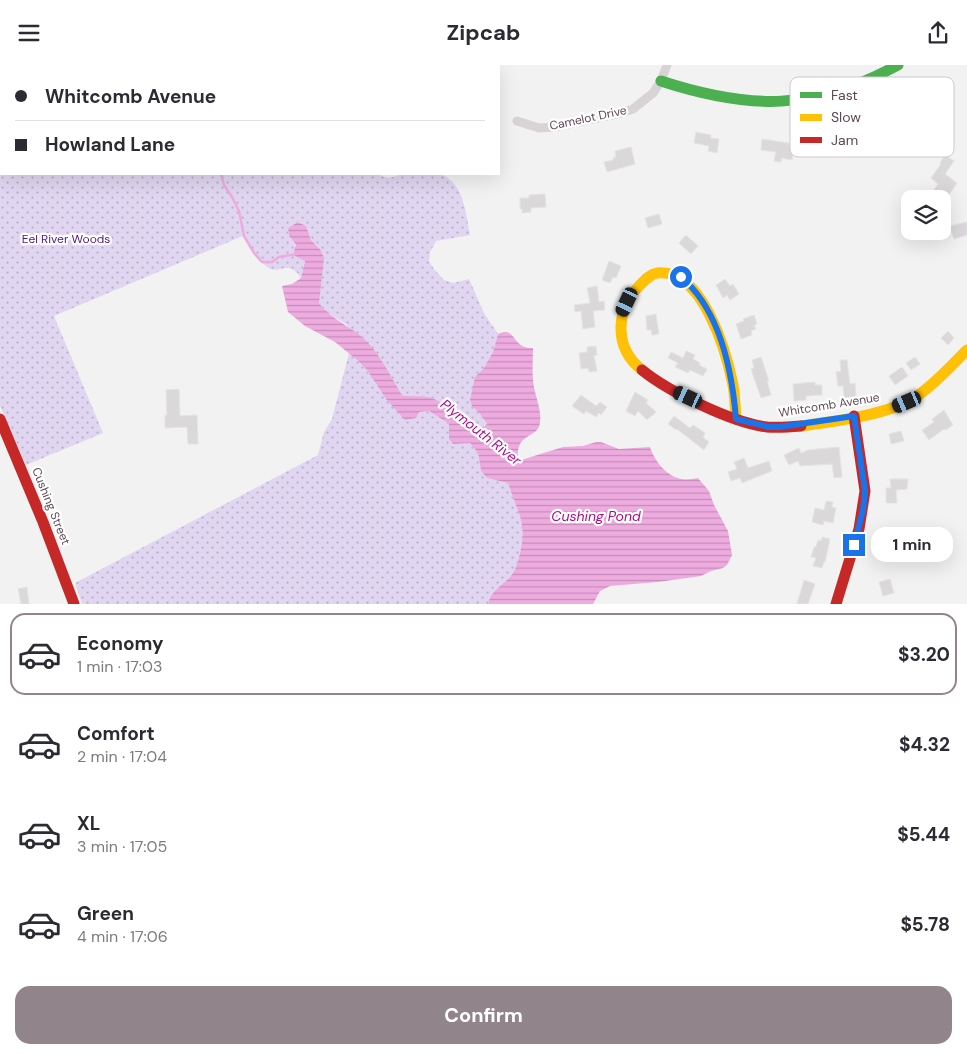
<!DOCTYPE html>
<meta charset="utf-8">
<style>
body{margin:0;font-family:"DM Sans",sans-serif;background:#f2f2f3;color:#2b2b33;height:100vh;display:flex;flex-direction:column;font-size:19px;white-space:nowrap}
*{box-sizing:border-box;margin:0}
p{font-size:16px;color:#7c7c81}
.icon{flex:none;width:28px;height:28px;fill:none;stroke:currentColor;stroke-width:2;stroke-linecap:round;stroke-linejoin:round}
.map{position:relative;height:539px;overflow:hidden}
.sheet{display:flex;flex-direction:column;background:#fff;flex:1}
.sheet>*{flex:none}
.banner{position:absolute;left:0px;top:0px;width:500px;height:110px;box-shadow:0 5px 20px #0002;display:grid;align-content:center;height:110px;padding:0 15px;background:#fff}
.buttons{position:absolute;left:901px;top:125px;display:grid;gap:10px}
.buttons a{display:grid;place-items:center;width:50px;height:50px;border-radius:10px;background:#fff;box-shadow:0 5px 20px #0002;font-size:25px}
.end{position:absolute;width:22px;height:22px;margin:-11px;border:6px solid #1a73e8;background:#fff;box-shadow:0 0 0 2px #fff}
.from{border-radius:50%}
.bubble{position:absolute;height:35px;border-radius:15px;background:#fff;box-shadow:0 5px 20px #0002;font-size:16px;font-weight:700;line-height:35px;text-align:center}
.car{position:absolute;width:15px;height:30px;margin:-15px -8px;border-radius:6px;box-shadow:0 0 4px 1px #0007;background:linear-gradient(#222 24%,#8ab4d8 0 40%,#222 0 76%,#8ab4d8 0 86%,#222 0)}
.banner b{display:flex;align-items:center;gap:18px;height:48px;font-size:19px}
.banner b+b{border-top:1px solid #e1e1e2}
.banner i{width:12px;height:12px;background:#2b2b33}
ul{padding:9px 0 0;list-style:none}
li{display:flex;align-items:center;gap:15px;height:82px;margin:0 10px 8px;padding:0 5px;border:2px solid transparent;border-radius:15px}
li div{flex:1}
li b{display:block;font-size:19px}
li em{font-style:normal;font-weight:700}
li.active{border-color:#92848b}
li>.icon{width:45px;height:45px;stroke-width:1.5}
.primary-button{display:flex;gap:10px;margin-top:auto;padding:10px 15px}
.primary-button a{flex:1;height:58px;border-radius:15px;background:#92848b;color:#fff;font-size:20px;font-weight:700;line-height:58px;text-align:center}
header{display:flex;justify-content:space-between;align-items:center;height:65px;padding:0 15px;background:#fff;font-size:22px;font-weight:700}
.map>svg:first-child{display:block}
.park{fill:url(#park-dots)}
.water{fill:url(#water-rules)}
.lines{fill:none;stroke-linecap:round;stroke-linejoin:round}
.stream{stroke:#eeabe0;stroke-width:2.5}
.building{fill:#dad8d9;stroke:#e5e3e4}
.street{stroke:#d8d3d5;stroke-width:9}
.fast{stroke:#4caf50;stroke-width:11}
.slow{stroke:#ffc107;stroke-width:11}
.jam{stroke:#c62828;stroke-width:11}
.route{stroke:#1a73e8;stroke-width:6}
.labels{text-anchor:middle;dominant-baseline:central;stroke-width:4.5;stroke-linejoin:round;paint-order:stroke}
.street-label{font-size:12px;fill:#5f4854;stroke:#fff}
.park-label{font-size:12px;fill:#4d1782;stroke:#fff}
.water-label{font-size:14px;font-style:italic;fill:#af0b8c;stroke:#fff}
.key{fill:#fff;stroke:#cfc8cc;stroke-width:1}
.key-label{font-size:14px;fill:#5f4854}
</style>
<header><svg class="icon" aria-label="menu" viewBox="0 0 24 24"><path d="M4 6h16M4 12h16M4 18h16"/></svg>Zipcab<svg class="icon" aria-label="share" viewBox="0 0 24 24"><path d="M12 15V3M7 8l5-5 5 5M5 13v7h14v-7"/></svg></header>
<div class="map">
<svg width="967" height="539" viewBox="0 0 967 539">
<defs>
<pattern id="park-dots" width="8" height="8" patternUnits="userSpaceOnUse" patternTransform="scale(1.25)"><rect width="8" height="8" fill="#e1d6f1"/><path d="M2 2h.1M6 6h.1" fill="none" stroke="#bab0c6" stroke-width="1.8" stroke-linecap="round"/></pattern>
<pattern id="water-rules" width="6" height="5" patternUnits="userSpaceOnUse" patternTransform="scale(1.25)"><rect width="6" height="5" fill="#eeabe0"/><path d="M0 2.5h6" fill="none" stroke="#c48db8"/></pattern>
</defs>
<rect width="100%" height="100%" fill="#f2f2f2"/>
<path class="park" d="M 0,0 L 367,0 L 1,1 L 1,109 L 377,109 C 390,115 391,112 404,109 C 415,107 429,109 440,109 C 464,117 466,149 470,170 L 436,176 L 430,187 L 429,196 L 434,204 L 444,215 L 453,218 L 469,214 L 484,248 L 498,269 L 493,287 L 484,303 L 475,312 L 472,341 L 480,349 L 487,360 L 482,364 L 471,359 L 454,346 L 418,331 L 412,332 L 402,330 L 386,304 L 346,259 L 326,247 L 319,238 L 320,184 L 311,175 L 306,161 L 298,157 L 288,163 L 289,171 L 305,195 L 301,213 C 288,193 281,211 267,202 C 257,195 250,182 243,171 L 54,251 L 103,368 L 26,400 L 0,341 Z
M 349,288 L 367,305 L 386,334 L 419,347 L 429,346 L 449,359 L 449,374 L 470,378 L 478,388 L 481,406 L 487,413 L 508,418 C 518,450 528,457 519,492 C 517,499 515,507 509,513 C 502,520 490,527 488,539 L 82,539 L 75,518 L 318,390 L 324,367 L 332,354 Z"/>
<path class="water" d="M 298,157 L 306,161 L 311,175 L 320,184 L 324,193 L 319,238 C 332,256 356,263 370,280 C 383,295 392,314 402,330 C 412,333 424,329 434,334 C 451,341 465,356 482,364 L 487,359 L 480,349 L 472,341 L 470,335 L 475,312 L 484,303 L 493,287 L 498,269 C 517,260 511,284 533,283 C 533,294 532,305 533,315 C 534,330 542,343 540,358 C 537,375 515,366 518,396 L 563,382 L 583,381 L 596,377 L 601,377 L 619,384 L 650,382 C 654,395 666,411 681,414 C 686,415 693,414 698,413 L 709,426 L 714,440 L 728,466 L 732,490 L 727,500 L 723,503 L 711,506 L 701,511 L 658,517 L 610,521 L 600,526 L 593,539 L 488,539 C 490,527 502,520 509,513 C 515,507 517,499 519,492 C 528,457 518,450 508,418 L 487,413 L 481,406 L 478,388 L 470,378 L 453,379 L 449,374 L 449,359 L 429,346 L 419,347 L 416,353 L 405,355 L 386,334 L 367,305 L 357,295 L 335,277 L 305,261 L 288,247 L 282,221 L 292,219 L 301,213 L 305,196 L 293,190 L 296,180 L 289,171 L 288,163 Z"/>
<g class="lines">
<path class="stream" d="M 221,0 L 221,1
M 221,109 L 224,120 L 232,132 L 239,146 L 244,171 L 254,188 L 262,197 L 272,197 L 279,192 L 297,189"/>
</g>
<path class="building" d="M 696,67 L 711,70 L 711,73 L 719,74 L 717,88 L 708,86 L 709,81 L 694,78 Z
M 762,74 L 789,78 L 789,80 L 794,81 L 792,95 L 782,93 L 781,97 L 774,96 L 776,87 L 761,85 Z
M 631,82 L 635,99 L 607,107 L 604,97 L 613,95 L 613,93 L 616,92 L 615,86 Z
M 945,90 L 954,96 L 945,109 L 957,118 L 944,137 L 942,134 L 940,134 L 932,128 L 938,119 L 931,113 L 941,99 L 940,98 Z
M 545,129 L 546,142 L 531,143 L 531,147 L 522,148 L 522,144 L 520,144 L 520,133 L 529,133 L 529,130 Z
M 659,149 L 662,159 L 648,163 L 645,153 Z
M 967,157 L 967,170 L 954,174 L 949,161 Z
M 686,170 L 698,181 L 691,189 L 679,178 Z
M 609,196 L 621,201 L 616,213 L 613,212 L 610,218 L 602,215 Z
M 725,214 L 730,221 L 733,219 L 739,229 L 730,235 L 727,230 L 723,233 L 716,220 Z
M 597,221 L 599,237 L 604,236 L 605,245 L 593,246 L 595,262 L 583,264 L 581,246 L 575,247 L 574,240 L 590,238 L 587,223 Z
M 656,249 L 659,269 L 652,270 L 651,265 L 647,265 L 646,251 Z
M 754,250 L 757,259 L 754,260 L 756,264 L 751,266 L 752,270 L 741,274 L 736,259 L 744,256 L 743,254 Z
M 948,266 L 954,273 L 948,280 L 941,273 Z
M 596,281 L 597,290 L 594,291 L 597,306 L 589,307 L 588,303 L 581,304 L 579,288 L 587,287 L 587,282 Z
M 686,286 L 695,290 L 693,294 L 700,298 L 699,300 L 707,304 L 703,311 L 690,305 L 688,308 L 675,302 L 678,298 L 668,293 L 671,287 L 683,293 Z
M 761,292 L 769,316 L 767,316 L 771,330 L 761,333 L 751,304 L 754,303 L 752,295 Z
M 915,292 L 920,299 L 911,305 L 906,298 Z
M 840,295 L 847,295 L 850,319 L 855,318 L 856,331 L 844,333 L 843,321 L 838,321 L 836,307 L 841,306 Z
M 902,302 L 908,311 L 895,320 L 889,311 Z
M 815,317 L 815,320 L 822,320 L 822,330 L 806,331 L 806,335 L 794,336 L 793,319 Z
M 179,324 L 180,351 L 197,350 L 198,379 L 188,379 L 187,362 L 165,363 L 165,350 L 167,350 L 166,325 Z
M 635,327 L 648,335 L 646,338 L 656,347 L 647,355 L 638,346 L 635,351 L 626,346 Z
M 581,330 L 596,341 L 600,337 L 607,342 L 601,350 L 599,348 L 596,352 L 586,346 L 584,349 L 572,341 Z
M 944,345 L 953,360 L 946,365 L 944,364 L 929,375 L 922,365 L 934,357 L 932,354 Z
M 674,351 L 690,363 L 693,360 L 705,368 L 703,372 L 709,377 L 704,385 L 677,364 L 676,365 L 668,359 Z
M 901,366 L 904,376 L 891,379 L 889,369 Z
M 839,382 L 842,412 L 834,413 L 832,399 L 800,401 L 798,396 L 789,400 L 784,390 L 799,383 L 801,388 L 808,385 Z
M 744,393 L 748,403 L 769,396 L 772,406 L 742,418 L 740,413 L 731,416 L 728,407 L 737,404 L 734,397 Z
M 890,414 L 908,414 L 907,424 L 896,425 L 897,438 L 886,438 L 886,423 L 891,423 Z
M 826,436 L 833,437 L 832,442 L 836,443 L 833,458 L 824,456 L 823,460 L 812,457 L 815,443 L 824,445 Z
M 880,464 L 891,465 L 889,482 L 886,482 L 885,493 L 877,491 Z
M 822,472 L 830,474 L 825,497 L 824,497 L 822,503 L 813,501 L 816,493 L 811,492 L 814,482 L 816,482 L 818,475 L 821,476 Z
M 890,514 L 894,528 L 883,531 L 879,517 Z
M 804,515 L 815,519 L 808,539 L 797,539 Z
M 27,522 L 29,539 L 21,539 L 18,524 Z"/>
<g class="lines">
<path class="street" d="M 517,56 L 539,63 L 554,62 L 621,48 L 633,44 L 653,28 L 661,16 L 667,0"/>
<path class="fast" d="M 661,16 C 750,45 814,46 898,0"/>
<path class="slow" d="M 642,305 C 614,283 615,246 639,221 C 644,216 650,209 657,208 C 702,203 726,285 733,320 C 735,331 735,343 736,354
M 801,361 C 835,356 888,350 916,332 C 935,319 951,301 967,285"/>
<path class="jam" d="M 642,305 C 669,327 733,358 767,362 C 778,363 790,362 801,361
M 0,354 L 43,457 L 74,539
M 836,539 L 859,464 L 865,426 L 854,351"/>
</g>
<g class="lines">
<path class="route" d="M 681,212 C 720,245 732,305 736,354 L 769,362 L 779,362 L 854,351 L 865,426 L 863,445 L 854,480"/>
</g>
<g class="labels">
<g class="street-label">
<text transform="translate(588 53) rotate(-12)">Camelot Drive</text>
<text transform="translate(829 340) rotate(-9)">Whitcomb Avenue</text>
<text transform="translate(51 441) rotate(68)">Cushing Street</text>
</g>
<g class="park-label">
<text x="66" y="174">Eel River Woods</text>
</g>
<g class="water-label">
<text transform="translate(481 367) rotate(38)">Plymouth River</text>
<text x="596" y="451">Cushing Pond</text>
</g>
</g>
<rect x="790" y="12" width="164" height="80" rx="8" class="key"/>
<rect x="800" y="27" width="22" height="6" fill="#4caf50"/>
<rect x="800" y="49" width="22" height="7" fill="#ffc107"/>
<rect x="800" y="72" width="22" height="6" fill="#c62828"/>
<g class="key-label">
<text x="831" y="35">Fast</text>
<text x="831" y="57">Slow</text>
<text x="831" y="80">Jam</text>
</g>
</svg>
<div class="buttons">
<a><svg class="icon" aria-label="layers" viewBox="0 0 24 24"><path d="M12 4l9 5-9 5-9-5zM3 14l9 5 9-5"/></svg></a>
</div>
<i class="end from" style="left:681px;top:212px"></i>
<i class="end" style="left:854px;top:480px"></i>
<div class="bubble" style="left:871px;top:462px;width:82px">1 min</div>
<i class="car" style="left:627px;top:237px;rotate:205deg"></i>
<i class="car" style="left:688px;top:332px;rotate:295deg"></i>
<i class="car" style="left:907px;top:337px;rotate:247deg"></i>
<div class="banner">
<b><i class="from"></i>Whitcomb Avenue</b>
<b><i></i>Howland Lane</b>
</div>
</div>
<section class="sheet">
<ul>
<li class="active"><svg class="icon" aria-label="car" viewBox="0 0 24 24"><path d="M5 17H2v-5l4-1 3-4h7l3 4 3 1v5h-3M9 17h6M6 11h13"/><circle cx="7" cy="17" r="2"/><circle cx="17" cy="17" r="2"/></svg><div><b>Economy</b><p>1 min · 17:03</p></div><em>$3.20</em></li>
<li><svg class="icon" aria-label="car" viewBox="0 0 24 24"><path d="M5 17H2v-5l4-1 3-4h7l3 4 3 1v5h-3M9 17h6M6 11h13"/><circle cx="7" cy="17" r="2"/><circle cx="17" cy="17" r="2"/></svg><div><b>Comfort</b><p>2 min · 17:04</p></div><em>$4.32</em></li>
<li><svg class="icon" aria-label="car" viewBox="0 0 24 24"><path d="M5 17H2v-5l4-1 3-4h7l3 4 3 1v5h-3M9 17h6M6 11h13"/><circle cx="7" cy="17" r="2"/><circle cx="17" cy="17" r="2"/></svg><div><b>XL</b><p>3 min · 17:05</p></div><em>$5.44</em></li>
<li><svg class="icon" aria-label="car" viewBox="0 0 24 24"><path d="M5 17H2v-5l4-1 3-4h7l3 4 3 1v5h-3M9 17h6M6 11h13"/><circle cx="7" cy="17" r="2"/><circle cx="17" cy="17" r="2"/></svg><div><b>Green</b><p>4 min · 17:06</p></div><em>$5.78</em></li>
</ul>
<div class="primary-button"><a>Confirm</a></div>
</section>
